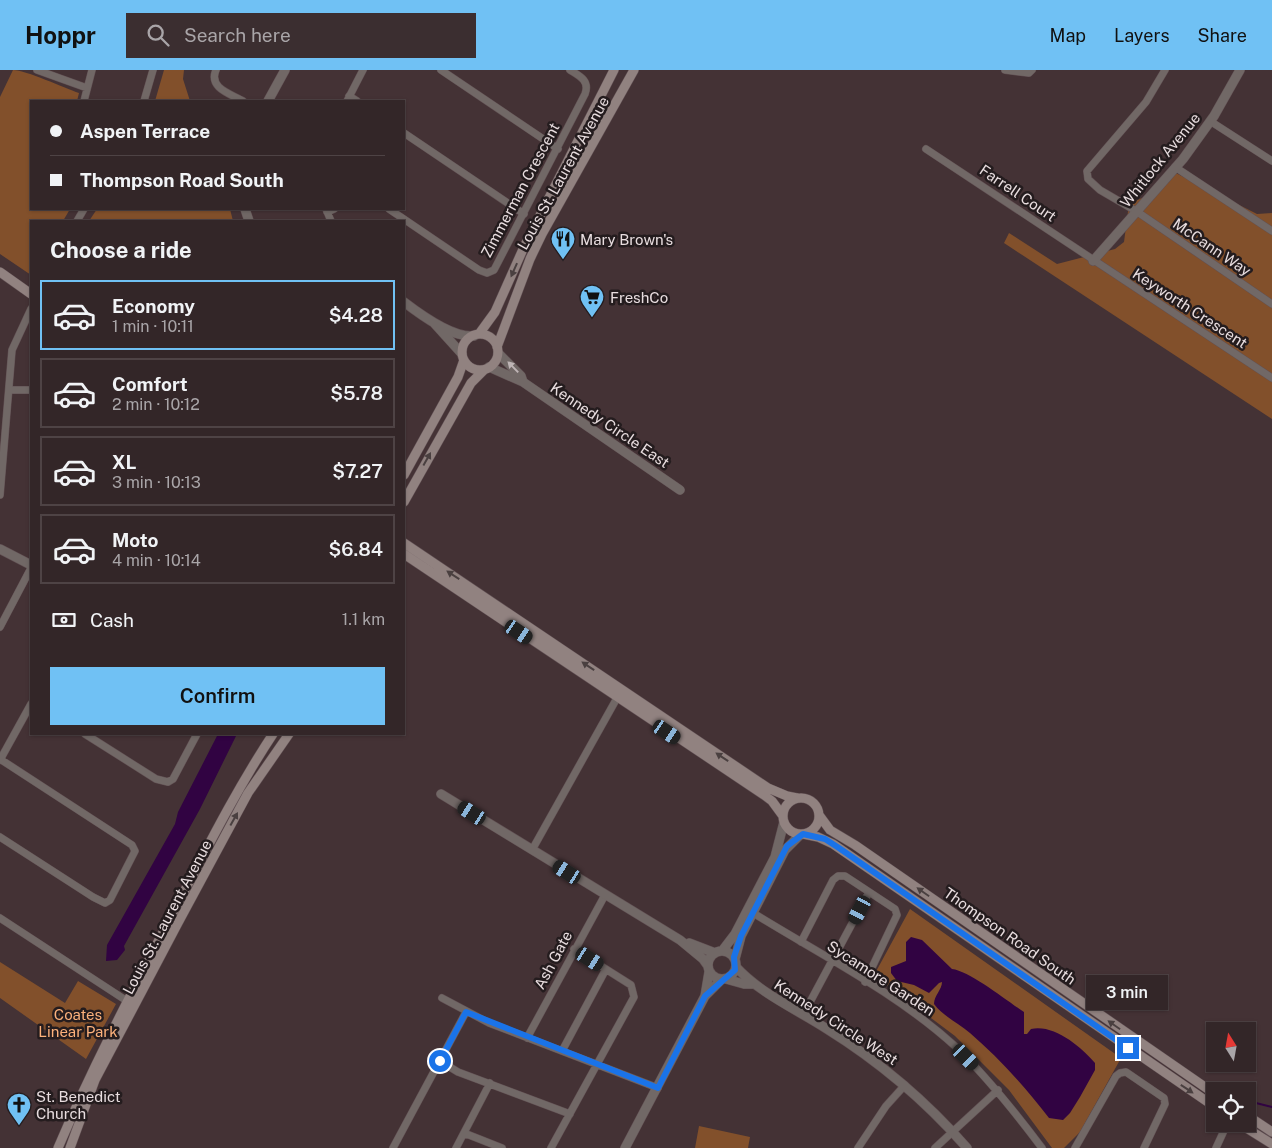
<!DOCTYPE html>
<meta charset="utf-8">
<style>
body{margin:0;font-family:"Public Sans",sans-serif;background:#3b2e30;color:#f1f3f6;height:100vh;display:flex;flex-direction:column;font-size:19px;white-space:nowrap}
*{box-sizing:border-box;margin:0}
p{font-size:16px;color:#a9a5a8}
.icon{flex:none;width:28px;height:28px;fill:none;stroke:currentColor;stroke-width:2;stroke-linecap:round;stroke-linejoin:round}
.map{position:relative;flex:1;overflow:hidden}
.sheet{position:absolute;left:30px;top:150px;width:375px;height:515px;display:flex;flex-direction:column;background:#332628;border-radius:0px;box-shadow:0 1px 4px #0004,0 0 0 1px #4e4345}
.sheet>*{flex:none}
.guide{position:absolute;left:30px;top:30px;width:375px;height:110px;border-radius:0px;box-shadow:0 1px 4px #0004,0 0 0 1px #4e4345;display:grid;align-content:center;height:110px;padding:0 20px;background:#332628}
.needle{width:32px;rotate:349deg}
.controls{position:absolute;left:1206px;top:952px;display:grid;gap:10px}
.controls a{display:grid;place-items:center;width:50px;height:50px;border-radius:0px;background:#332628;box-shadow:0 1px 4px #0004,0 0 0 1px #4e4345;font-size:25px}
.end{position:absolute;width:22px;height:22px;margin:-11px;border:6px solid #1a73e8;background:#fff;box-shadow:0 0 0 2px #fff}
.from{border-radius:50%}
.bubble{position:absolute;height:35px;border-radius:0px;background:#332628;box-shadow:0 1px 4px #0004,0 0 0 1px #4e4345;font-size:16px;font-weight:600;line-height:35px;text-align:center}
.car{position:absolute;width:15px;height:30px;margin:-15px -8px;border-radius:6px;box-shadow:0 0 4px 1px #0007;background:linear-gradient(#222 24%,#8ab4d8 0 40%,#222 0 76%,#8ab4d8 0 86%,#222 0)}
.guide b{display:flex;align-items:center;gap:18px;height:48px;font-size:19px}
.guide b+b{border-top:1px solid #4e4345}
.guide i{width:12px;height:12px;background:#f1f3f6}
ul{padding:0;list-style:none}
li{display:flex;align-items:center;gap:15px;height:70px;margin:0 10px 8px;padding:0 10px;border:2px solid #4e4345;border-radius:0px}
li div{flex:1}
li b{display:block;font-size:19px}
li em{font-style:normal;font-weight:600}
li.on{border-color:#70c1f4}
li>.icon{width:45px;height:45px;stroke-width:1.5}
h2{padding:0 20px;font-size:22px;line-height:60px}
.pay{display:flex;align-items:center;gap:12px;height:55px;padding:0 20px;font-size:19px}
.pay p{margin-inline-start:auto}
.action{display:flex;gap:10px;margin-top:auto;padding:10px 20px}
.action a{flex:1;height:58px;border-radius:0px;background:#70c1f4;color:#111;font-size:20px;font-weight:600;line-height:58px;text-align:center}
header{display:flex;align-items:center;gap:30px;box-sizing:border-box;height:70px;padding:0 25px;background:#70c1f4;color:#111}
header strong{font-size:24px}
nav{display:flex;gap:28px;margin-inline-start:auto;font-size:18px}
.search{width:350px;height:45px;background:#3b2e30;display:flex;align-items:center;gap:12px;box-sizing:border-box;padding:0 18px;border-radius:0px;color:#a9a5a8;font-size:19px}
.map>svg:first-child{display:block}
.green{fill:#82502b}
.water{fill:#310342}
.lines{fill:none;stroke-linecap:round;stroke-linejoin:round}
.stream{stroke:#310342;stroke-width:2}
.minor-casing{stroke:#625154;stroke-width:8}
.tertiary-casing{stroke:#625154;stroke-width:10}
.secondary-casing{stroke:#625154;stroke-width:10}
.minor{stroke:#716866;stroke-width:7}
.tertiary{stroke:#716866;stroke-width:9}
.secondary{stroke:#918280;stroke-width:9}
.oneway{fill:#4a4040}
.oneway2{fill:#beb4b5}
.route{stroke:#1a73e8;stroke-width:6}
.labels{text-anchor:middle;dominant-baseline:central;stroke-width:5;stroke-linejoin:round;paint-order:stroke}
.street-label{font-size:15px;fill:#e8dddf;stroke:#241c1e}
.poi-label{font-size:15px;fill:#e8dddf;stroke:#241c1e;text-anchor:start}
.park-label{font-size:15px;fill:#fcb17b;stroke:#241c1e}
</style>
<header>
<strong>Hoppr</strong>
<div class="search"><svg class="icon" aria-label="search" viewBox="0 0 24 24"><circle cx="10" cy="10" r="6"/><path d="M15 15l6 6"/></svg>Search here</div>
<nav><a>Map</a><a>Layers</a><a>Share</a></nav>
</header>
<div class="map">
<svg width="1272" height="1078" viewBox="0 0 1272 1078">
<rect width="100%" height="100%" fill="#443235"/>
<path class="green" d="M 13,0 C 26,0 64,18 79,23 L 77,31 L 31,31 L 31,139 L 70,139 L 63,151 L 31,151 L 31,205 L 0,184 L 0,27 Z
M 164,0 L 184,0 L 183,9 L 190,31 L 155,31 Z
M 1168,99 L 1257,144 L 1272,143 L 1272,349 L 1004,173 L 1009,163 L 1057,194 L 1115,179 L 1124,172 L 1129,134 L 1155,122 Z
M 97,139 L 230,139 L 233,151 L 89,151 Z
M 910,839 L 1121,988 L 1080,1062 L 1064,1078 L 1052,1078 L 1009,1020 L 955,966 L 883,912 L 873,907 Z
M 0,892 L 65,933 L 78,911 L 116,934 L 86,989 L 0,928 Z
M 699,1056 L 750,1067 L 748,1078 L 695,1078 Z"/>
<path class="water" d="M 218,664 L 237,664 L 200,739 L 124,876 L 125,880 L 117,890 L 106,891 L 107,875 L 175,754 L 178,742 Z
M 911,867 L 922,870 L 952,899 C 970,901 1007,931 1024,942 L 1024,964 L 1027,964 L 1031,959 C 1054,954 1080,976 1095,993 L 1095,1000 L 1080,1027 L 1070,1043 L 1063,1050 L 1049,1048 C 1026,1018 999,988 970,963 C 958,953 943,946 934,934 C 934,925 942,920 942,912 L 939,913 L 929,923 L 914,915 L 897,911 L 891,903 L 891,897 L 906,891 L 906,872 Z"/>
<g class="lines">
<path class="stream" d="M 1221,1016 L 1228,1021
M 1248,1031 L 1272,1037"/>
<defs>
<path id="minor" d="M 37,0 L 87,18
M 216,0 C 208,18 231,24 243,31
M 441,0 L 558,79
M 1005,0 L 1029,3 L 1032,0
M 1165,0 L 1146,32 L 1087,101 L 1088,109 L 1100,120 L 1136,141 L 1272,234
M 349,26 L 357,31
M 84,31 L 92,0
M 144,31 L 153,0
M 347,31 L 363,0
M 1210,51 L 1272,91
M 404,63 L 524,144
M 926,79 L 1272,308
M 1175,97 L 1272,161
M 326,139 L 331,151
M 389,139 L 479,200 L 487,203 L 494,200 L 585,24 C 590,11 580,6 570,0
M 327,142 L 334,139
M 77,151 L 84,139
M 9,320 L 31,320
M 0,425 L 12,280 L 31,239
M 0,557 L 31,498
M 85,664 L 156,709 L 168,712 L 173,709 L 197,664
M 0,689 L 132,775 L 135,781 L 110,830 L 105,833 L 93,827 L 0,767
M 0,690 L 31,634
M 532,780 L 617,628
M 750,841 C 819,884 896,922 956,977 C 988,1008 1015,1042 1042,1078
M 0,848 L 127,931
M 801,872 L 833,810 L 838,806 L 845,806 L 895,839 L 897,845 L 865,912
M 442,928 L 489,953 L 658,1018
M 803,945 L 869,822
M 527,968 L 605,825
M 562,981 L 606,899
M 440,991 L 458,1002 L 570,1044
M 464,1063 L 502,1078
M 393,1078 L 466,942
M 456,1078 L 490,1013
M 551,1078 L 634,927 L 631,915 L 574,879
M 858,1078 L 886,1036 L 905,1015
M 935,1078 L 998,1020
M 1075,1078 L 1116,1006 L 1120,1003 L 1126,1002 L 1164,1028 L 1165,1034 L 1144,1078
M 1216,1078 L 1227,1054"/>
<path id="tertiary" d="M 268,31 L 285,0
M 245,139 L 249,151
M 1093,191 L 1183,89 L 1214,46 L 1240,0
M 404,232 C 421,245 452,268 474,266
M 434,253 L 462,284
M 489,297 L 523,312 L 521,306 L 498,283
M 523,312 L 680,420
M 0,479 L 31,495
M 441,724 L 680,870 L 703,889 L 708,896
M 689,873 L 715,883
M708 895a14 14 0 1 1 28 0a14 14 0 1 1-28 0Z
M 722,881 L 735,864 L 775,787 L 784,752
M 735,889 L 741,866 L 785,780 L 800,765
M 736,897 C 761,924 796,939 827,959 C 880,992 926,1031 967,1078
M 726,909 L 744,914 L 752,914
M 705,926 L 722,909
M 625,1078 L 705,926 L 709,902"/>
<path id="secondary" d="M 0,202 L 31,224
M 479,264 L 495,242 L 524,177 L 614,0
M462 282a18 18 0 1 1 36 0a18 18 0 1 1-36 0Z
M 497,277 L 530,189 L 542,164 L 634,0
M 404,405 L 458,307 L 464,290
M 404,432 L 471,313 L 484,300
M 404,473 L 768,718 L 787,726 L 797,728
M 404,484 L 764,725 L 772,731 L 783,746
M783 746a18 18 0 1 1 36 0a18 18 0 1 1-36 0Z
M 819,745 L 830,760 L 855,775 L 1215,1024
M 803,764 L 818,767 L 833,774 L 1215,1037
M 1248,1046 L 1272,1062
M 1240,1054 L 1272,1074
M 58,1078 C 93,996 134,918 175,839 C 206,780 236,720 273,664
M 70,1078 L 95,1010 L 178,853 L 248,723 L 289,664"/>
</defs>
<use href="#minor" class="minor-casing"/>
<use href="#tertiary" class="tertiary-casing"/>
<use href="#secondary" class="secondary-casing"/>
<use href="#minor" class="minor"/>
<use href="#tertiary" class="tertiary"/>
<use href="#secondary" class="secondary"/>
</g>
<defs><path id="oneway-solid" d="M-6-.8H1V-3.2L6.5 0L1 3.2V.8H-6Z" transform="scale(1.25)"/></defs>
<g class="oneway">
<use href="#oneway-solid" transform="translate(514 200) rotate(114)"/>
<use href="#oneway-solid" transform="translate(427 389) rotate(-61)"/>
<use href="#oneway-solid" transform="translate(453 505) rotate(-147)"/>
<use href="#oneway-solid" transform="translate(588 596) rotate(-146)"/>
<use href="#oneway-solid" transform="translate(722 687) rotate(-146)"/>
<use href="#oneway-solid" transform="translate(234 749) rotate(-61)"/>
<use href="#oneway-solid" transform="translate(923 822) rotate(-145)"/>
<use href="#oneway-solid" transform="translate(1114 955) rotate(-145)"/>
<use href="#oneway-solid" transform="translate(1187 1019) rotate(34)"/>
</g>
<use class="oneway2" href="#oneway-solid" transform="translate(513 297) rotate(-134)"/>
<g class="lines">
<path class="route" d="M 440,991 L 466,942 L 658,1018 L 705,926 L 735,900 L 734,887 L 741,866 L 787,776 L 803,764 L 825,769 L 839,778 L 1128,978"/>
</g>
<defs>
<symbol id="restaurant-pin" viewBox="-11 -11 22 30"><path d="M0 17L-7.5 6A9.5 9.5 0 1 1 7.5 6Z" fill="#70c1f4" stroke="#241c1e"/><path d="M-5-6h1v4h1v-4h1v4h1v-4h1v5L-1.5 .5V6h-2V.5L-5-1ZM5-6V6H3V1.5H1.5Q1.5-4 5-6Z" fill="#111"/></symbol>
<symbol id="supermarket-pin" viewBox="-11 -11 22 30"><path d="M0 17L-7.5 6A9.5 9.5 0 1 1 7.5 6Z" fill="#70c1f4" stroke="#241c1e"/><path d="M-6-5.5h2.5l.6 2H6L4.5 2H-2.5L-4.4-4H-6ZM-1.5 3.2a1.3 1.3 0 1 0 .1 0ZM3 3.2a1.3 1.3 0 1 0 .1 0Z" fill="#111"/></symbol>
<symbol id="church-pin" viewBox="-11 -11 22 30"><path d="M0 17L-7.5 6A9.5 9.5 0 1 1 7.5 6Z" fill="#70c1f4" stroke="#241c1e"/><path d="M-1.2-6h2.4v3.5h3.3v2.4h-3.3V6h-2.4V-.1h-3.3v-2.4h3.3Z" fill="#111"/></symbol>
</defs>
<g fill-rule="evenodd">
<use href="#restaurant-pin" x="549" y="155" width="28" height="38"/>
<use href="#supermarket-pin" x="578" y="213" width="28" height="38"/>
<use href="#church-pin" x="5" y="1021" width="28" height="38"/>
</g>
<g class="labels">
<g class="street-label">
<text transform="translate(1160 90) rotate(-51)">Whitlock Avenue</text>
<text transform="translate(563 103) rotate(-61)">Louis St. Laurent Avenue</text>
<text transform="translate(520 120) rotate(-62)">Zimmerman Crescent</text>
<text transform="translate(1018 123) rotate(34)">Farrell Court</text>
<text transform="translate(1212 177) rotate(34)">McCann Way</text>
<text transform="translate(1190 238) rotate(33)">Keyworth Crescent</text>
<text transform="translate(610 355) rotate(34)">Kennedy Circle East</text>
<text transform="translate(167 847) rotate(-62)">Louis St. Laurent Avenue</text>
<text transform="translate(1010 866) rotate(35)">Thompson Road South</text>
<text transform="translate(553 890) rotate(-62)">Ash Gate</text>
<text transform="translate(881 908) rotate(33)">Sycamore Garden</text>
<text transform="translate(836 952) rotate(33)">Kennedy Circle West</text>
</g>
<g class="poi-label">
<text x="580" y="169">Mary Brown's</text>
<text x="610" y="227">FreshCo</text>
<text x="36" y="1026">St. Benedict<tspan x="36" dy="17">Church</tspan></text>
</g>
<g class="park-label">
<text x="78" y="944">Coates<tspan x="78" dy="17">Linear Park</tspan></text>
</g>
</g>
</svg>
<div class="controls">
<a><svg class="needle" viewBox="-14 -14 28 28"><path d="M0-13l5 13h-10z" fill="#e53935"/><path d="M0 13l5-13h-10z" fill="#a9a5a8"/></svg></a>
<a><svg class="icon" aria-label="locate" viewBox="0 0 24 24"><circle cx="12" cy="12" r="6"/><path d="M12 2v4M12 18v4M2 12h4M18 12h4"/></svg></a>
</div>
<i class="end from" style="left:440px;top:991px"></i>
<i class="end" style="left:1128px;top:978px"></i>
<div class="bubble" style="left:1086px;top:905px;width:82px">3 min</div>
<i class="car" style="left:519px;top:562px;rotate:124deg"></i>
<i class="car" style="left:667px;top:662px;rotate:124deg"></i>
<i class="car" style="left:472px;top:743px;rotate:302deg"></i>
<i class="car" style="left:567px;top:802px;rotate:302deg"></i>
<i class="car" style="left:860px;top:840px;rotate:208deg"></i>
<i class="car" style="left:590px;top:889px;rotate:122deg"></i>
<i class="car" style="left:966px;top:987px;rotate:135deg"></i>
<div class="guide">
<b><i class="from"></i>Aspen Terrace</b>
<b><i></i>Thompson Road South</b>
</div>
<section class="sheet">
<h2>Choose a ride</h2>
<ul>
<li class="on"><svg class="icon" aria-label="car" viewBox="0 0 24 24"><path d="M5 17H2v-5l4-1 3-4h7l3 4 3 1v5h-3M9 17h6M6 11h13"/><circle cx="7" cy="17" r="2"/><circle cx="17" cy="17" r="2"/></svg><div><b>Economy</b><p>1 min · 10:11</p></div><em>$4.28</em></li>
<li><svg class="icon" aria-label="car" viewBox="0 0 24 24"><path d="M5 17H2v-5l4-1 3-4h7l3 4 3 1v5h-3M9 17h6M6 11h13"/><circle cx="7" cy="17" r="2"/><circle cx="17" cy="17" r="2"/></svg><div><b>Comfort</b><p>2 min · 10:12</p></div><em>$5.78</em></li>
<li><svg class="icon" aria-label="car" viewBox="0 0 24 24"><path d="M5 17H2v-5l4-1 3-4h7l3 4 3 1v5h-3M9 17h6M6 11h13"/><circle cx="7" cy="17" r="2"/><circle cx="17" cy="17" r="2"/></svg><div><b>XL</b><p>3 min · 10:13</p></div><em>$7.27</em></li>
<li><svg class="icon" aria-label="car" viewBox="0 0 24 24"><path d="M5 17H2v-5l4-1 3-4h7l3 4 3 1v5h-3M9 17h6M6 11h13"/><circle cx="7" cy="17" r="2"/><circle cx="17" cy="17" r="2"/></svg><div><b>Moto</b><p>4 min · 10:14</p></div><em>$6.84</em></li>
</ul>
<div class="pay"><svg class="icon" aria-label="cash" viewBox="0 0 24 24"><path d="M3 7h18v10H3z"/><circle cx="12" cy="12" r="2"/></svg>Cash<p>1.1 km</p></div>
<div class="action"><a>Confirm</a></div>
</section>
</div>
